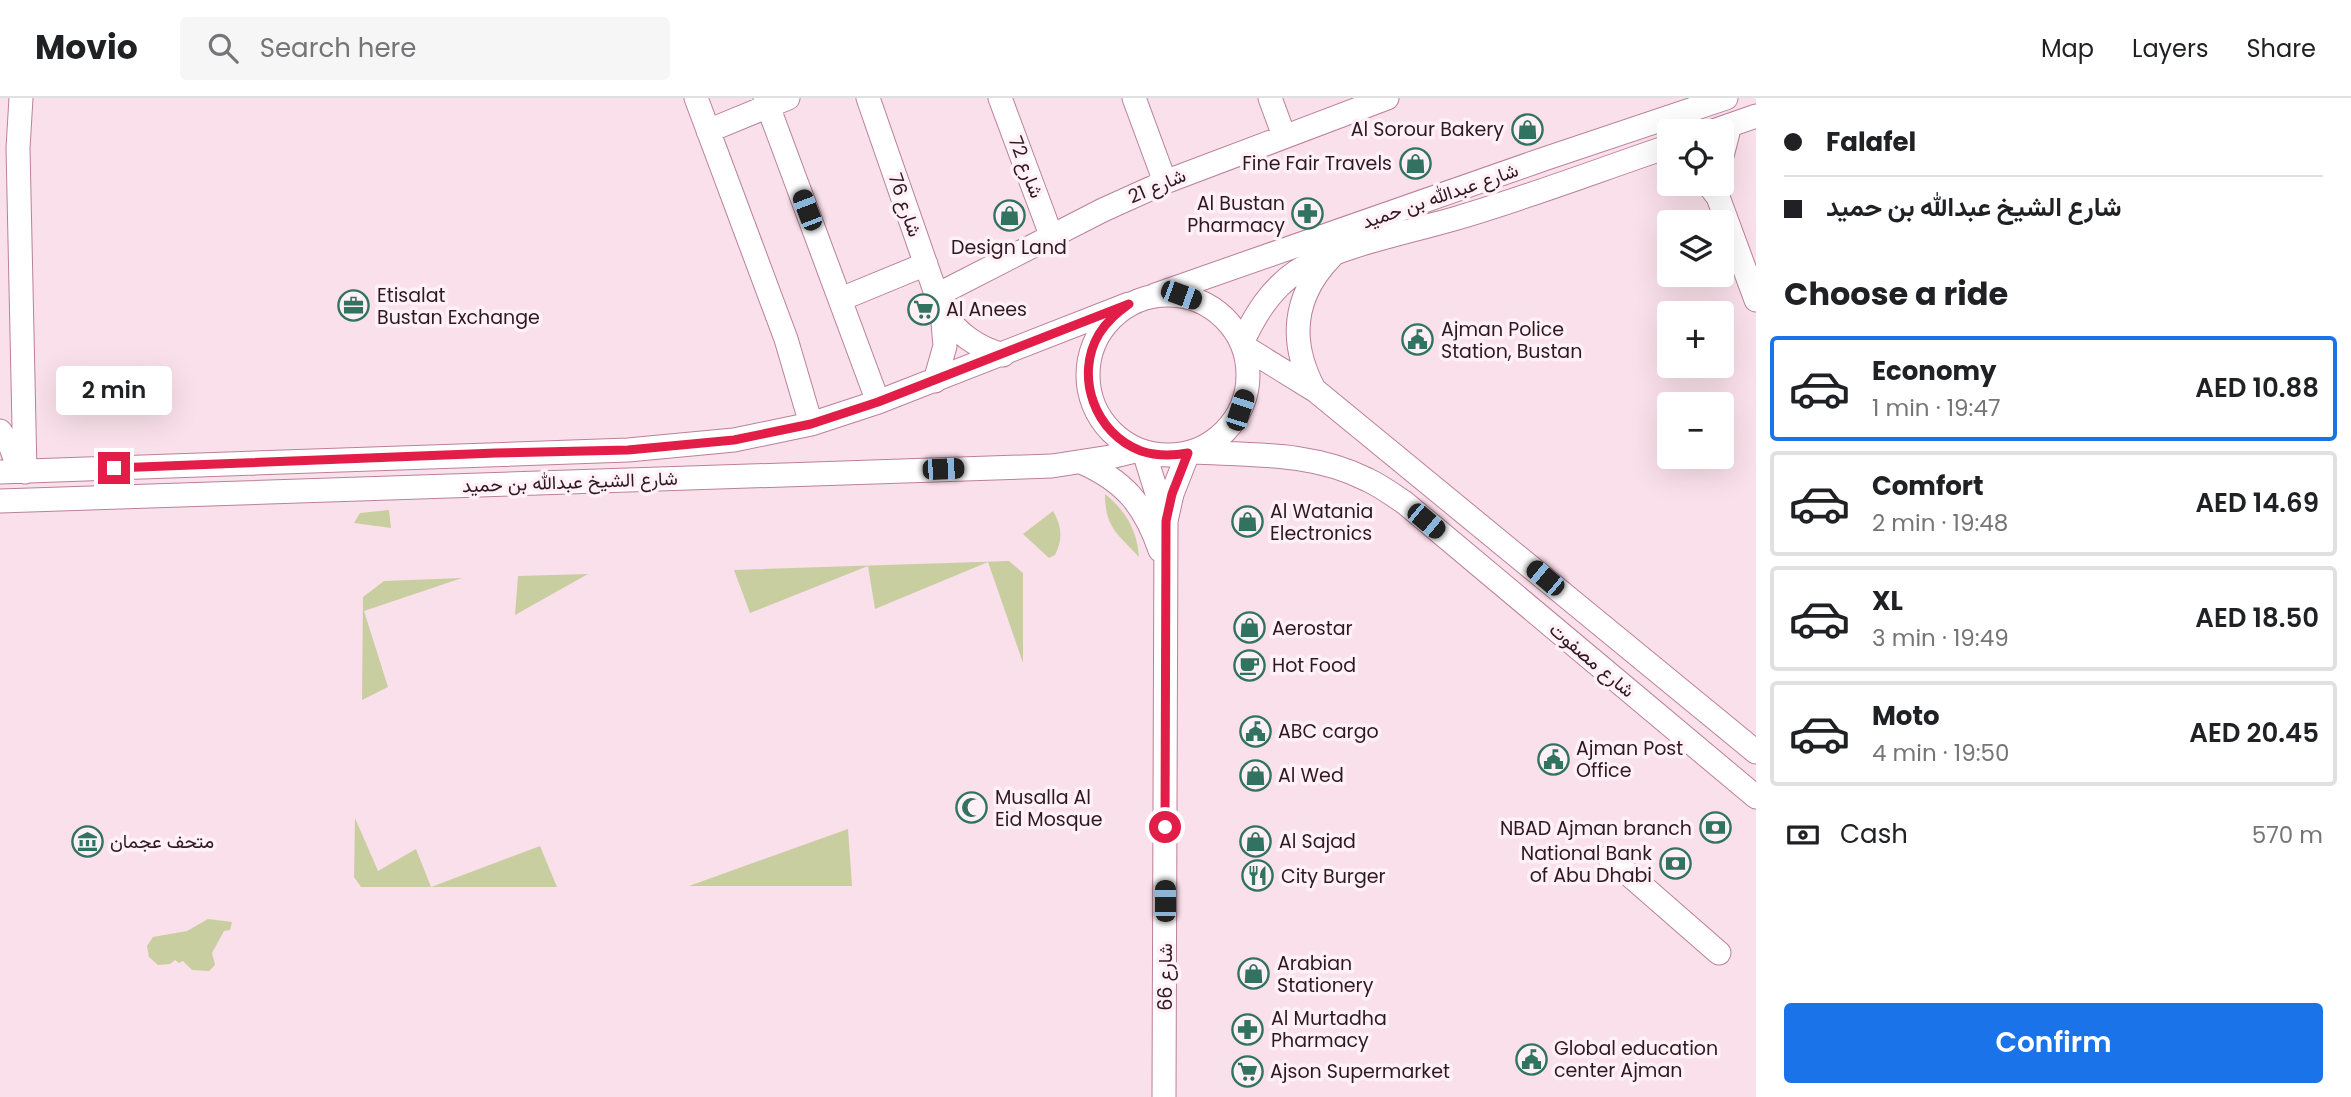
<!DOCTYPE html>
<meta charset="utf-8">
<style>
body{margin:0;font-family:Poppins,Vazirmatn,sans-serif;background:#f6f6f6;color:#202124;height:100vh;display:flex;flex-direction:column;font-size:26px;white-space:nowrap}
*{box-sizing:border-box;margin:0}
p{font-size:23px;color:#757577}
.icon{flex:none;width:38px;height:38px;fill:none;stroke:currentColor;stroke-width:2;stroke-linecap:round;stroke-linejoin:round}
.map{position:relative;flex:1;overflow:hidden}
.details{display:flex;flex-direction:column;background:#fff;width:595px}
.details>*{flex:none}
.banner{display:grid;align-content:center;height:154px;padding:0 28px;background:#fff}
.buttons{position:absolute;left:1657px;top:21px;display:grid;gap:14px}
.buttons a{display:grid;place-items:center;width:77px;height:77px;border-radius:7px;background:#fff;box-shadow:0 7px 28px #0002;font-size:35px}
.end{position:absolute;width:32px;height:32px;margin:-16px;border:9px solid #e11d48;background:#fff;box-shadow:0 0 0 4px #fff}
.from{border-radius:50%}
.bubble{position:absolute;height:49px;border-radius:7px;background:#fff;box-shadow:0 7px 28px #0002;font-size:23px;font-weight:600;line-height:49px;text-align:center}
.car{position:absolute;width:21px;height:42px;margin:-21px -10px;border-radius:9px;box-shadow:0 0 5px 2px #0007;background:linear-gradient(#222 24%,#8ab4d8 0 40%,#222 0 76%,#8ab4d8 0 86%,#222 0)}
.banner b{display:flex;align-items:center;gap:24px;height:66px;font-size:26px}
.banner b+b{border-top:2px solid #e0e0e0}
.banner i{width:18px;height:18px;background:#202124}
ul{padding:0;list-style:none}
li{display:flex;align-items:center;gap:21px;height:105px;margin:0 14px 10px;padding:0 14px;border:4px solid #e0e0e0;border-radius:7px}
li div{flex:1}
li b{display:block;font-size:26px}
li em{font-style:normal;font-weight:600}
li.on{border-color:#1a73e8}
li>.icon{width:63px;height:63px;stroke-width:1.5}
h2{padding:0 28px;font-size:32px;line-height:84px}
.pay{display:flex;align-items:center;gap:18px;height:77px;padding:0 28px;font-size:26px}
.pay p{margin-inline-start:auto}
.primary-button{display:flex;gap:14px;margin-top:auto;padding:14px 28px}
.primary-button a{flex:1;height:80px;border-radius:7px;background:#1a73e8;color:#fff;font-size:28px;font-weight:600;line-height:80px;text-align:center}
header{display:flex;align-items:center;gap:42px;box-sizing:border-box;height:98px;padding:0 35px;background:#fff;border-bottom:2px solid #e0e0e0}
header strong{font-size:33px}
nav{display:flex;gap:38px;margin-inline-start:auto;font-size:24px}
.search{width:490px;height:63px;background:#f6f6f6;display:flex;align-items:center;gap:18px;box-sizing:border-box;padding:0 24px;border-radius:7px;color:#757577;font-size:26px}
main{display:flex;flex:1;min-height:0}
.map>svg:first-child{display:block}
.grass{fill:#c9cea0}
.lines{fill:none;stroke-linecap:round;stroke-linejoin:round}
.minor-casing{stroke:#bb8098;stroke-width:25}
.minor{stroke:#fff;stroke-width:23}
.route{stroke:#e11d48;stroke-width:9}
.labels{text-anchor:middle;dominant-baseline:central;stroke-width:7;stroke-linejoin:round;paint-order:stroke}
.poi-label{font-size:19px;fill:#2f1822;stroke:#fff1f6;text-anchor:start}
.street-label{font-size:19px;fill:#2f1822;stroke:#fff1f6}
</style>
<header>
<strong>Movio</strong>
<div class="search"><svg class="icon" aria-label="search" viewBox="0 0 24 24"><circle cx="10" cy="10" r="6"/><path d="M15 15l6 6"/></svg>Search here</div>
<nav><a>Map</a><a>Layers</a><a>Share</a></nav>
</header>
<main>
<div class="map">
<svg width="1756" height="999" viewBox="0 0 1756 999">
<rect width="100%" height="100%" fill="#fae0ea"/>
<path class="grass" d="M 1105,396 C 1126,413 1137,432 1139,459 C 1118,436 1105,430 1105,396 Z
M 389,412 L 391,430 L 354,425 L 360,415 Z
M 1053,413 C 1062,428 1063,441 1055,457 L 1049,460 L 1023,436 Z
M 1009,463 L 1023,475 L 1023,565 L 988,464 L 875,511 L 868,468 L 750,515 L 734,472 Z
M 588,476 L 515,517 L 518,478 Z
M 462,480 L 364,513 L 388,589 L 362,602 L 363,499 L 384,483 Z
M 355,720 L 378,773 L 416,751 L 431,789 L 540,748 L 557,789 L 361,789 L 354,779 Z
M 848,731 L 852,788 L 689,788 Z
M 208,821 L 232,824 L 230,832 L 224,833 L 212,855 L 215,867 L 209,873 L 192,872 L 183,863 L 179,865 L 175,862 L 170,866 L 158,867 L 149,859 L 147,848 L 153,839 L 187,833 Z"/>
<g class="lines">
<defs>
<path id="minor" d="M 21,0 L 18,50 L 25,374
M 696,0 L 786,241 L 811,326
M 765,0 L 878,304
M 868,0 L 942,213 L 945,248 L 935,283
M 1000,0 L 1051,137
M 1134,0 L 1165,84
M 1270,0 L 1284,38
M 708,33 L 788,0
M 1713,33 L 1756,18
M 1722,58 L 1730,27
M 1708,86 L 1718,99 L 1756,202
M 937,197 L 1103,112 L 1165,84 L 1387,0
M 1155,197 L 1547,60 L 1726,0
M1088 277a80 80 0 1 1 160 0a80 80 0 1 1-160 0Z
M 841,201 L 926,166
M 942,213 C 958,236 976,249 1003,257
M 1242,245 C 1255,217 1270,192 1296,174 C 1335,148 1410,134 1457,120 C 1529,99 1599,72 1670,48
M 1243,248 L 1316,293 L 1756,654
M 1314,291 C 1289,244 1293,198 1331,159
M 0,333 L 10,347 L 19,371
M 1144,354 L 1165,421
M 1193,354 C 1253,357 1313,354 1368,382 C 1381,388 1393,397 1405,405 L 1756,699
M 1081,364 C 1125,383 1145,408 1160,452
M 0,374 L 628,352 L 734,342 L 811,326 L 878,304 L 1129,206
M 0,403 L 1052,368 L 1110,359 L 1139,352
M 1609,759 L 1719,855
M 1164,999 L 1166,423 L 1172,396 L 1188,355"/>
</defs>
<use href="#minor" class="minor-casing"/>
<use href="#minor" class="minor"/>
</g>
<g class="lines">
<path class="route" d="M 114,370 L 496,355 L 628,352 L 734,342 L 811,326 L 878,304 L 1129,206 C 1117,215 1107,223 1099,236 C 1074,278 1095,336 1141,353 C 1156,358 1172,358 1188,355 L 1172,396 L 1166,423 L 1165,729"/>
</g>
<defs>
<symbol id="shop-ring" viewBox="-11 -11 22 22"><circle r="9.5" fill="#fff1f6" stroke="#327260" stroke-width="1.5"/><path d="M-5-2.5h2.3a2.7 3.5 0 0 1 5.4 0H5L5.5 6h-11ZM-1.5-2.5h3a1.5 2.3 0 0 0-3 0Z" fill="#327260"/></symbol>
<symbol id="pharmacy-ring" viewBox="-11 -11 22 22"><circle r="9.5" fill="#fff1f6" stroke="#327260" stroke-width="1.5"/><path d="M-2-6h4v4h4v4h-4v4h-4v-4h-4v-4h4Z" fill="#327260"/></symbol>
<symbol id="office-ring" viewBox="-11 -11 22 22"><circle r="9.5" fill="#fff1f6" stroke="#327260" stroke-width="1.5"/><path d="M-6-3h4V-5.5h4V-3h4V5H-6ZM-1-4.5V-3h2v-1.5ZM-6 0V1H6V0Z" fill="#327260"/></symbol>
<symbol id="supermarket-ring" viewBox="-11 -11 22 22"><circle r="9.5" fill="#fff1f6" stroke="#327260" stroke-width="1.5"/><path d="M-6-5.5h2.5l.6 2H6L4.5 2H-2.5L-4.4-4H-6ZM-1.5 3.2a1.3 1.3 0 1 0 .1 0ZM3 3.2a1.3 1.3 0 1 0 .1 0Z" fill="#327260"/></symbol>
<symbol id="civic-ring" viewBox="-11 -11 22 22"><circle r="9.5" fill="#fff1f6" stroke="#327260" stroke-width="1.5"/><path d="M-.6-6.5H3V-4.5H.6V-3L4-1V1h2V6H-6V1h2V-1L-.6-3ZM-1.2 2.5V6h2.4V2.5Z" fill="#327260"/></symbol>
<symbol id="cafe-ring" viewBox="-11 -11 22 22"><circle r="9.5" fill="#fff1f6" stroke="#327260" stroke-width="1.5"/><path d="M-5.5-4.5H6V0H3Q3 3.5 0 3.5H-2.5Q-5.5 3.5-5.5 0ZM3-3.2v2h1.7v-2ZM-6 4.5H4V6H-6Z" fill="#327260"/></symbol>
<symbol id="mosque-ring" viewBox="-11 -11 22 22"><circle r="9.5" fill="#fff1f6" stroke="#327260" stroke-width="1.5"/><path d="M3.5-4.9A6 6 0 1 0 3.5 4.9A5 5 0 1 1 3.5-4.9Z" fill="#327260"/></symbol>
<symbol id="bank-ring" viewBox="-11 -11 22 22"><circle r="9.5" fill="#fff1f6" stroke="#327260" stroke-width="1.5"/><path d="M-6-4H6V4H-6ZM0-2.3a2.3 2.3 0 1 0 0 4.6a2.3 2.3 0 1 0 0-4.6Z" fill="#327260"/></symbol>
<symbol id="museum-ring" viewBox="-11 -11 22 22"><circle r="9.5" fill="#fff1f6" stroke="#327260" stroke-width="1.5"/><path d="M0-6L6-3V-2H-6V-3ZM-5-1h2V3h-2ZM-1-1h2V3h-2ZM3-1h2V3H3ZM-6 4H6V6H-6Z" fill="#327260"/></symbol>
<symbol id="restaurant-ring" viewBox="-11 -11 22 22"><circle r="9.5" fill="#fff1f6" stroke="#327260" stroke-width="1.5"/><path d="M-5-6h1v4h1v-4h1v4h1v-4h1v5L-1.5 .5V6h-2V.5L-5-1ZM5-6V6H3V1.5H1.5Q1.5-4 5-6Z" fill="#327260"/></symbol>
</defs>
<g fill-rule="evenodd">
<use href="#shop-ring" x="1510" y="14" width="35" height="35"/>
<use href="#shop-ring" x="1398" y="48" width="35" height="35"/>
<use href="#pharmacy-ring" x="1290" y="98" width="35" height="35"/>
<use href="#shop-ring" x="992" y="100" width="35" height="35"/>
<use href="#office-ring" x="336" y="190" width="35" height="35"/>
<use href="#supermarket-ring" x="906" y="194" width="35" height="35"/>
<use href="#civic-ring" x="1400" y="224" width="35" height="35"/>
<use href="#shop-ring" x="1230" y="406" width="35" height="35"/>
<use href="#shop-ring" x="1232" y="512" width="35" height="35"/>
<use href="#cafe-ring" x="1232" y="550" width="35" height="35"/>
<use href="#civic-ring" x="1238" y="616" width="35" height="35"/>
<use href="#civic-ring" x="1536" y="644" width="35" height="35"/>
<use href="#shop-ring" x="1238" y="660" width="35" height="35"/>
<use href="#mosque-ring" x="954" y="692" width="35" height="35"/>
<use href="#bank-ring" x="1698" y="712" width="35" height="35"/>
<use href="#museum-ring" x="70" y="726" width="35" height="35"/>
<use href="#shop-ring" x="1238" y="726" width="35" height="35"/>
<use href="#bank-ring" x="1658" y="748" width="35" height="35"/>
<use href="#restaurant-ring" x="1240" y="760" width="35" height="35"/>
<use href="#shop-ring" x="1236" y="858" width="35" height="35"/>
<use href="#pharmacy-ring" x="1230" y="914" width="35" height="35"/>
<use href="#civic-ring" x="1514" y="944" width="35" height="35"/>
<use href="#supermarket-ring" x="1230" y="956" width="35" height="35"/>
</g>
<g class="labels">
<g class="poi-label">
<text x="1504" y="31" text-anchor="end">Al Sorour Bakery</text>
<text x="1392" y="65" text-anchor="end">Fine Fair Travels</text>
<text x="1285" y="105" text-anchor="end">Al Bustan<tspan x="1285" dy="22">Pharmacy</tspan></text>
<text x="1009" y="149" text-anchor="middle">Design Land</text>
<text x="377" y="197">Etisalat<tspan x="377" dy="22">Bustan Exchange</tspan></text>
<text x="946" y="211">Al Anees</text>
<text x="1441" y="231">Ajman Police<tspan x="1441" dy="22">Station, Bustan</tspan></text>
<text x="1270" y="413">Al Watania<tspan x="1270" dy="22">Electronics</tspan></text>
<text x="1272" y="530">Aerostar</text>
<text x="1272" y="567">Hot Food</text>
<text x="1278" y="633">ABC cargo</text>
<text x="1576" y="650">Ajman Post<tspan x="1576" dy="22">Office</tspan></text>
<text x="1278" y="677">Al Wed</text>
<text x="995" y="699">Musalla Al<tspan x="995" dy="22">Eid Mosque</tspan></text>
<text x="1692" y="730" text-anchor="end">NBAD Ajman branch</text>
<text x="110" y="743">متحف عجمان</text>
<text x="1279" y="743">Al Sajad</text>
<text x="1652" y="755" text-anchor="end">National Bank<tspan x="1652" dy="22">of Abu Dhabi</tspan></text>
<text x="1281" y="778">City Burger</text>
<text x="1277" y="865">Arabian<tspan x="1277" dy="22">Stationery</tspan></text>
<text x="1271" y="920">Al Murtadha<tspan x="1271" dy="22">Pharmacy</tspan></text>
<text x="1554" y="950">Global education<tspan x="1554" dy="22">center Ajman</tspan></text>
<text x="1270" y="973">Ajson Supermarket</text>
</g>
<g class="street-label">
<text transform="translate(1026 69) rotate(69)">شارع 72</text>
<text transform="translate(1157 88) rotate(-23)">شارع 21</text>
<text transform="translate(1440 98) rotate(-19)">شارع عبدالله بن حميد</text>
<text transform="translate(905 107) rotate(71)">شارع 76</text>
<text transform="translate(570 384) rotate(-2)">شارع الشيخ عبدالله بن حميد</text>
<text transform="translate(1592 562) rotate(40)">شارع مصفوت</text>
<text transform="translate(1165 879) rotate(-90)">شارع 66</text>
</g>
</g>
</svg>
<div class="buttons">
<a><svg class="icon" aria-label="locate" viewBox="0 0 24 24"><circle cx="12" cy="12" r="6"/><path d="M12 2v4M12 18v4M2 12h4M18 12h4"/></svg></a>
<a><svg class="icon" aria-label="layers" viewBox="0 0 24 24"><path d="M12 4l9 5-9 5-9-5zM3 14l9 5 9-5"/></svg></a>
<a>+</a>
<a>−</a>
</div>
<i class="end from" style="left:1165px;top:729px"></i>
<i class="end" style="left:114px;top:370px"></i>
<div class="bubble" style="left:56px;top:268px;width:116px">2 min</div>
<i class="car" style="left:807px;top:112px;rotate:339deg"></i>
<i class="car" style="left:1181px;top:197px;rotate:110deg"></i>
<i class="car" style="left:1240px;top:312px;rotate:18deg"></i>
<i class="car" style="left:943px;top:371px;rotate:88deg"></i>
<i class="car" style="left:1426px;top:423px;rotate:130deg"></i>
<i class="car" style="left:1545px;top:480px;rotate:310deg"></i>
<i class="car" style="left:1165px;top:803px;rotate:0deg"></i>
</div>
<section class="details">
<div class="banner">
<b><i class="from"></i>Falafel</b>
<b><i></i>شارع الشيخ عبدالله بن حميد</b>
</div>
<h2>Choose a ride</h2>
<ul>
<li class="on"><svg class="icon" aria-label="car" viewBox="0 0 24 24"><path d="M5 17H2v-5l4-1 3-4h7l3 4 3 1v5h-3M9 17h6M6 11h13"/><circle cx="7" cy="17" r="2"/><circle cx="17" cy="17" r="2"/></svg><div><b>Economy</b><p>1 min · 19:47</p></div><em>AED 10.88</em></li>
<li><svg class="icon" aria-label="car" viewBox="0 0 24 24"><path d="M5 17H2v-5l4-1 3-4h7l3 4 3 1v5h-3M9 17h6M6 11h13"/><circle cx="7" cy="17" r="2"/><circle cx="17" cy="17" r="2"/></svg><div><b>Comfort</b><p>2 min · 19:48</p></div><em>AED 14.69</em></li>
<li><svg class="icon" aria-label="car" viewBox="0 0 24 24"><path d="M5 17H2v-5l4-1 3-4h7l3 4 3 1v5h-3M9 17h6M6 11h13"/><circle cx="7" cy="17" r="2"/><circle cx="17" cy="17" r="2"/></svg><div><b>XL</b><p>3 min · 19:49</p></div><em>AED 18.50</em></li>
<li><svg class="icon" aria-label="car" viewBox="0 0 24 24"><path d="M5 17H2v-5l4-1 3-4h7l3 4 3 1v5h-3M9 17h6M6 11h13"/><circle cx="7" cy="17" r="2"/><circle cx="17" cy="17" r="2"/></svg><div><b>Moto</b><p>4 min · 19:50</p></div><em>AED 20.45</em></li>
</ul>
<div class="pay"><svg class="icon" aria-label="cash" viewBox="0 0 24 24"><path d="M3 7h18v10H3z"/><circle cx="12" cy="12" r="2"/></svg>Cash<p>570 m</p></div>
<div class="primary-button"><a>Confirm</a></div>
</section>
</main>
